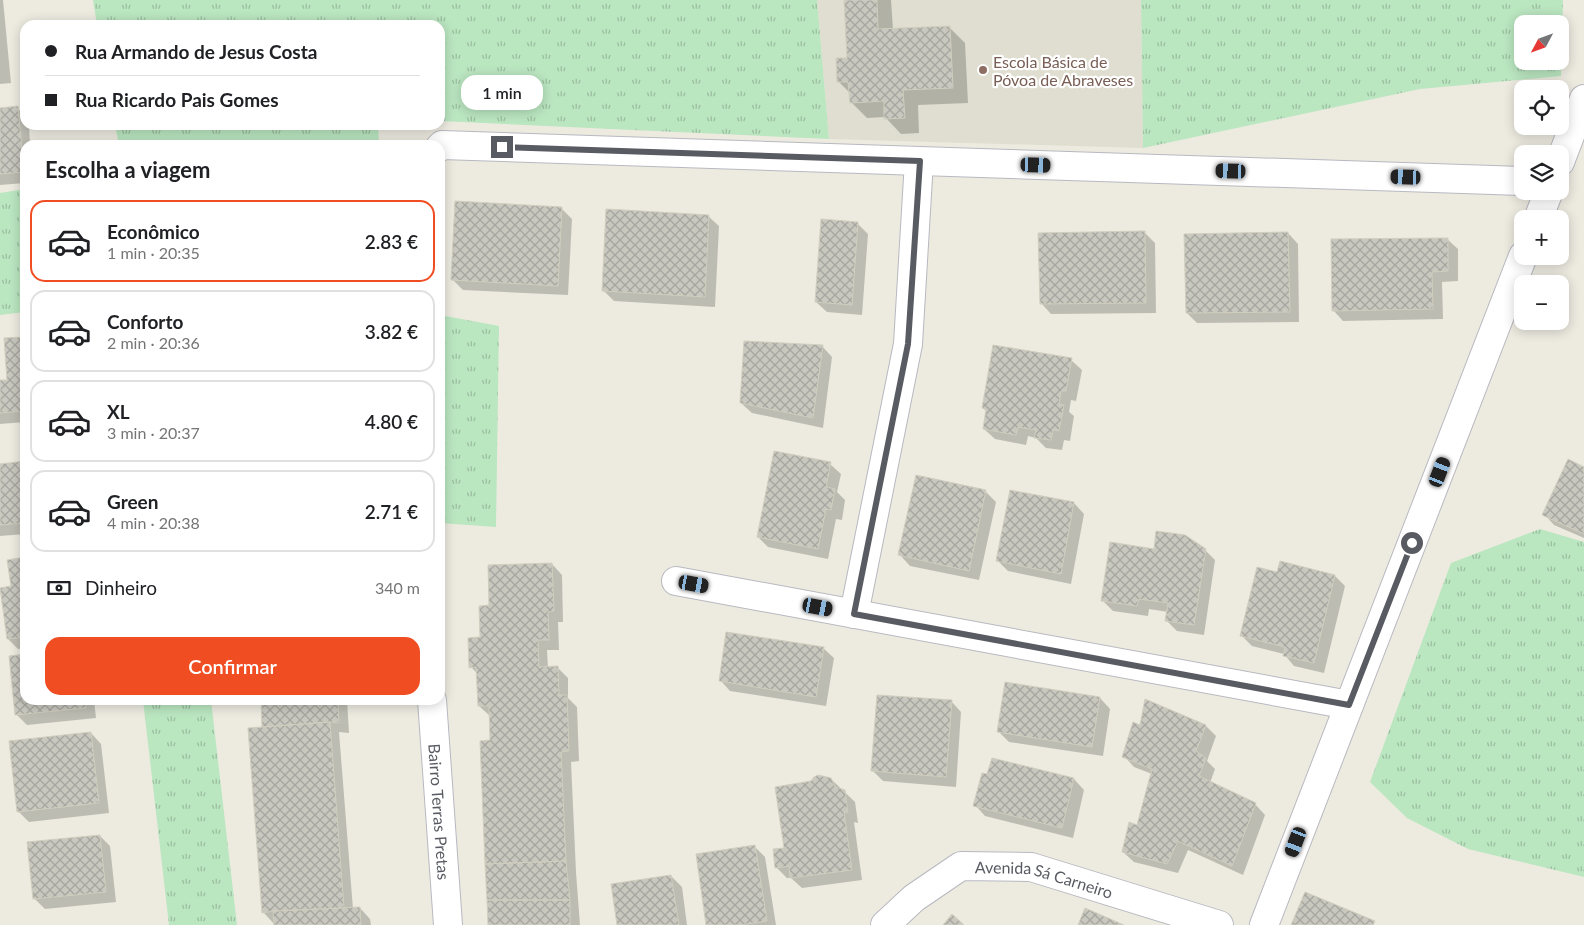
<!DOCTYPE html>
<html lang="pt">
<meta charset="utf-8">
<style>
body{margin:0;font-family:Lato,sans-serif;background:#f2f2f2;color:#202124;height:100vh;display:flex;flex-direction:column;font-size:19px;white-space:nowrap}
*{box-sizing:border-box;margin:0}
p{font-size:16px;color:#757577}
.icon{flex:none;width:28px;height:28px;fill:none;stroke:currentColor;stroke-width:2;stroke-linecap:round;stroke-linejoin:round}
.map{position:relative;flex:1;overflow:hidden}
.sheet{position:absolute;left:20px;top:140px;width:425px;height:565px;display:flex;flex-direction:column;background:#fff;border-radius:15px;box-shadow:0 2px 12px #0003}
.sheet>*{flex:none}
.top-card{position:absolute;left:20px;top:20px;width:425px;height:110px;border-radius:15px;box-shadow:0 2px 12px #0003;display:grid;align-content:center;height:110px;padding:0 25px;background:#fff}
.needle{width:32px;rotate:229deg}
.buttons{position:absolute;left:1514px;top:15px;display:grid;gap:10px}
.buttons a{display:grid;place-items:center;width:55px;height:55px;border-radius:10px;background:#fff;box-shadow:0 2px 12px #0003;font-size:25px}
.end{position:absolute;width:22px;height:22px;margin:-11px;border:6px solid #595b62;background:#fff;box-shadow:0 0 0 2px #fff}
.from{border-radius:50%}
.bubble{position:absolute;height:35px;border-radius:15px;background:#fff;box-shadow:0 2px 12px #0003;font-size:16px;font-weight:600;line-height:35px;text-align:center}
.car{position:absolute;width:15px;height:30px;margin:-15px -8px;border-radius:6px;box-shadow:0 0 4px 1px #0007;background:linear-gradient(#222 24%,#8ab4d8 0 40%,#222 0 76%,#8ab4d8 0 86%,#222 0)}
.top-card b{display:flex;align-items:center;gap:18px;height:48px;font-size:19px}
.top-card b+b{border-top:1px solid #e0e0e0}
.top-card i{width:12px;height:12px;background:#202124}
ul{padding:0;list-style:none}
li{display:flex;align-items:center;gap:15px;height:82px;margin:0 10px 8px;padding:0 15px;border:2px solid #e0e0e0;border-radius:15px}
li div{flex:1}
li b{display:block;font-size:19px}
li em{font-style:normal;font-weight:600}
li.current{border-color:#f04d22}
li>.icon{width:45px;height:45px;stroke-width:1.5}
h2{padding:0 25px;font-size:22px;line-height:60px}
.pay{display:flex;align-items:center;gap:12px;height:55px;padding:0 25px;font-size:19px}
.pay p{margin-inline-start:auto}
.cta{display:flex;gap:10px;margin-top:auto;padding:10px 25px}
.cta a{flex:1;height:58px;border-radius:15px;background:#f04d22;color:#fff;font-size:20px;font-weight:600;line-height:58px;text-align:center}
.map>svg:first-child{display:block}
.education{fill:#dfded0}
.grass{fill:url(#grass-tufts);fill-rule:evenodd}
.shadow{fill:#0003}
.building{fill:url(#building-cross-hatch);stroke:#d1cebe}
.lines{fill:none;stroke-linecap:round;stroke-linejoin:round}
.minor-casing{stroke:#b8b9c0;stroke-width:30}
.minor{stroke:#fff;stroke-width:28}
.route{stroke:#595b62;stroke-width:6}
.education-dot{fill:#8d6e63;stroke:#fff;stroke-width:2}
.labels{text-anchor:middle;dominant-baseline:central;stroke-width:4.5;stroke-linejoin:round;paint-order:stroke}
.education-label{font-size:16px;fill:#785e54;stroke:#fff;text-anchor:start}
.street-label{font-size:16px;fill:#595b62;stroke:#fff}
</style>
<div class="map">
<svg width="1584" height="925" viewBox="0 0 1584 925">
<defs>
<pattern id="grass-tufts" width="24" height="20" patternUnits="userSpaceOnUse" patternTransform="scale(1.25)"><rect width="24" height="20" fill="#bae6c0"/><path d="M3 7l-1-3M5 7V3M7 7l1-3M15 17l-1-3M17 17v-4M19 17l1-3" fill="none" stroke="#9abd9f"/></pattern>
<pattern id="building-cross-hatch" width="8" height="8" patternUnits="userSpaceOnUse" patternTransform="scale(1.25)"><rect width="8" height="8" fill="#c9c8bf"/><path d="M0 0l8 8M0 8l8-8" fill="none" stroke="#a6a59f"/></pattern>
</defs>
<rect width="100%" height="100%" fill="#edebe0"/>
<path class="education" d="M 817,0 L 1141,0 L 1143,148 L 829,139 Z"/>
<path class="grass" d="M 93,0 L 817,0 L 829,139 L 440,121 L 440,25 L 97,25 Z
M 1141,0 L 1563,0 L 1561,76 L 1420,89 L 1143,148 ZM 1522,24 L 1560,24 L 1560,61 L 1522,61 Z
M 115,125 L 378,125 L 379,145 L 119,145 Z
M 25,189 L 25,312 L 0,315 L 0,193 Z
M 440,315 L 499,326 L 496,527 L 440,523 Z
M 1540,529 L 1584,542 L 1584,877 L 1468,849 L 1407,818 L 1370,782 L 1451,563 Z
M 143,700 L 211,700 L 237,925 L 169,925 Z"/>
<path class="shadow" d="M 0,0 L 3,0 L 11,83 L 0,84 Z
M 843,0 L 891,0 L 893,30 L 950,28 L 965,43 L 968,103 L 918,105 L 919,133 L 901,134 L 885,117 L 867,118 L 851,102 L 851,94 L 838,81 L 848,59 L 845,0 Z
M 17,108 L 25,115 L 25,125 L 29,125 L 30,145 L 25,145 L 25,183 L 0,185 L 0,109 Z
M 561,208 L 572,219 L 568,295 L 463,290 L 452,279 Z
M 708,216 L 719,226 L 715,307 L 614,301 L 604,291 Z
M 857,223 L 868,234 L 862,315 L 827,312 L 816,302 Z
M 1145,233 L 1155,243 L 1156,313 L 1051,314 L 1041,303 Z
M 1288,233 L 1298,244 L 1299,322 L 1197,323 L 1187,313 Z
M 1447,239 L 1458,249 L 1458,281 L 1442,282 L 1443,319 L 1343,321 L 1333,310 Z
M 25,338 L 25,422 L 0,424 L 0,382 L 8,381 Z
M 822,346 L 832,357 L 823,428 L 752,413 L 741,403 Z
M 1071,360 L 1082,370 L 1076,401 L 1071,400 L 1069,412 L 1074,416 L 1070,441 L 1064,440 L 1062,450 L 1046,448 L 1036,438 L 1028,436 L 1026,445 L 995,439 L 984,429 L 987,412 L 983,408 Z
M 25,462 L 25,534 L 0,536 L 0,465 Z
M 830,464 L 841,474 L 837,492 L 845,500 L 842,520 L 836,519 L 828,559 L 768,547 L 758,537 Z
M 1584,469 L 1584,538 L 1554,525 L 1544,514 Z
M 985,491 L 996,502 L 979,580 L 910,566 L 900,555 Z
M 1074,503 L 1084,514 L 1071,584 L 1008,571 L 998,561 Z
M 1205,550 L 1215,560 L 1204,635 L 1177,631 L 1166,620 L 1168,612 L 1149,609 L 1148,616 L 1113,611 L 1102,600 L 1155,551 Z
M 25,559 L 25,648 L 18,649 L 8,639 L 12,587 Z
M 552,564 L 562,575 L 563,622 L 558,622 L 559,650 L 547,650 L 548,668 L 557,667 L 568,678 L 568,698 L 577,707 L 579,761 L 571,762 L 576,872 L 580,925 L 488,925 L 491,741 L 490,716 L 479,706 L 478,674 L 471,667 L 491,607 Z
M 1278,573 L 1335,576 L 1345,586 L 1324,673 L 1294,666 L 1284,654 L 1252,646 L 1242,636 Z
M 823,648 L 834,658 L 826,706 L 730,691 L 720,680 Z
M 25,656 L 25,700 L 94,700 L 96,718 L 27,725 L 17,715 Z
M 1100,698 L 1110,709 L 1103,756 L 1009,742 L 998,731 Z
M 262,700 L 347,700 L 349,733 L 339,732 L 353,909 L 360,908 L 370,919 L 371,925 L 275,925 L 264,913 L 250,729 L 264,728 Z
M 951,701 L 961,712 L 956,787 L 883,781 L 873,771 Z
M 1206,726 L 1216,736 L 1207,761 L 1215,769 L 1210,783 L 1255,804 L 1265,815 L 1243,875 L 1188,850 L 1178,873 L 1134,862 L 1123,852 L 1137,826 L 1152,774 L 1134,767 L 1124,756 L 1140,727 Z
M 91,733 L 101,744 L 109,813 L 29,822 L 18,811 Z
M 992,759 L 1074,779 L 1084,790 L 1073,838 L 985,816 L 975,805 L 988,776 Z
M 831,779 L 855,802 L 858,823 L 854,822 L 862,880 L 802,888 L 791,878 L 787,878 L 777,868 L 785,849 Z
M 100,836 L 110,846 L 116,902 L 45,909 L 34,898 Z
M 755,847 L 765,857 L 776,925 L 708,925 Z
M 671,876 L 682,887 L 687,925 L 618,925 Z"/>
<path class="building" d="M 844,0 L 877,0 L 878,29 L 950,26 L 953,88 L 903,90 L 905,118 L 884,119 L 884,101 L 850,103 L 848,82 L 837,82 L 836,58 L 847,58 Z
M 18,106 L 24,172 L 0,174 L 0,108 Z
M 455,201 L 562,207 L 558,286 L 451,280 Z
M 606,209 L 709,215 L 705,297 L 602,291 Z
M 821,219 L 858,222 L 852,305 L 815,302 Z
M 1145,231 L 1146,303 L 1040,304 L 1038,233 Z
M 1288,232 L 1290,312 L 1186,313 L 1184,234 Z
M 1448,238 L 1448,271 L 1432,272 L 1433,309 L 1332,311 L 1331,239 Z
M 25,337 L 25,411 L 0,413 L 0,380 L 7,380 L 4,338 Z
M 744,341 L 823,345 L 813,418 L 740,403 Z
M 993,345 L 1072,358 L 1066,391 L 1061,391 L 1059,404 L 1064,405 L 1059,431 L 1053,430 L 1051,440 L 1034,438 L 1036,430 L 1018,427 L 1016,435 L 983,429 L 986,409 L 982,408 Z
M 774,451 L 831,462 L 826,487 L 835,489 L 831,510 L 826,509 L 818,549 L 757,537 Z
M 1568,459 L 1584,467 L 1584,534 L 1542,515 Z
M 25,461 L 25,523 L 0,525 L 0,464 Z
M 916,475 L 986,490 L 969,571 L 898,555 Z
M 1010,490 L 1074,502 L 1061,574 L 996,561 Z
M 1156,531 L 1185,535 L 1206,549 L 1194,625 L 1165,621 L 1168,603 L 1139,599 L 1137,606 L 1101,601 L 1110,542 L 1154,549 Z
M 25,557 L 25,637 L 7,639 L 0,588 L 11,586 L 7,560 Z
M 1280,561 L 1335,575 L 1314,663 L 1283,656 L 1285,647 L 1240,636 L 1257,567 L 1277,572 Z
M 552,563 L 554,611 L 548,612 L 549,640 L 538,640 L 539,667 L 558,666 L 559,695 L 567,695 L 569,751 L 561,752 L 566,861 L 485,864 L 480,741 L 490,740 L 489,706 L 478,706 L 476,667 L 469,668 L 468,638 L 480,637 L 479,606 L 489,605 L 488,565 Z
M 726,632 L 824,647 L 816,697 L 719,681 Z
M 25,654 L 25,700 L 85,700 L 86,708 L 15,715 L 9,656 Z
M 1005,682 L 1100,697 L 1092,747 L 997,732 Z
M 877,695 L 952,700 L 946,777 L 871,771 Z
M 1145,699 L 1206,725 L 1196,751 L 1206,758 L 1199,776 L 1256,803 L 1232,866 L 1178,841 L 1167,864 L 1122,852 L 1129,822 L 1137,825 L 1152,769 L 1122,757 L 1133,722 L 1140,725 Z
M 261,700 L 338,700 L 339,723 L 330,722 L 262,727 Z
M 330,722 L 344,908 L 273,911 L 262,913 L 248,728 Z
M 91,732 L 99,803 L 17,812 L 9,741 Z
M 992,758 L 1074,778 L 1062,828 L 973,806 L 982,773 L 987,774 Z
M 818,775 L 831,778 L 835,787 L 845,790 L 848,813 L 844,812 L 852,870 L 790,878 L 789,866 L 775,868 L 773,849 L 784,848 L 775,787 L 811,781 L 814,777 Z
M 100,835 L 106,892 L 33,899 L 27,842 Z
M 755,845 L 767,921 L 740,925 L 706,925 L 696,854 Z
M 566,861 L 570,900 L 487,900 L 485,864 Z
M 671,875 L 679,925 L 617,925 L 611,884 Z
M 1305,892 L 1375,921 L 1373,925 L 1291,925 Z
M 487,900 L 570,900 L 570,925 L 488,925 Z
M 360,907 L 361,925 L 274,925 L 273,911 Z
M 1085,908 L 1124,925 L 1078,925 Z
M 952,914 L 964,925 L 943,925 Z"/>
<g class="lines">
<defs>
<g id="minor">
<path d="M 440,147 L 442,145 L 1522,181"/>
<path d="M 1560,162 L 1584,99"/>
<path d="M 1538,219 L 1549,191"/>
<path d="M 676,581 L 1349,705"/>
<path d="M 854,614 L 908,344 L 919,161"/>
<path id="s1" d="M 432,700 L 448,925"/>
<path id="s2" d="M 885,925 L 914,898 L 961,866 L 1031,867 L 1219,925"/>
<path d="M 1264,925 L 1523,256"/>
</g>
</defs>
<use href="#minor" class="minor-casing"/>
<use href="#minor" class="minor"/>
</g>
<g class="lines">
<path class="route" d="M 502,147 L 920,161 L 908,344 L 854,614 L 1349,705 L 1412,543"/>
</g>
<circle class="education-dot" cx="983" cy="70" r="5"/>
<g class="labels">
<g class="education-label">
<text x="993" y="61">Escola Básica de<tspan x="993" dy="18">Póvoa de Abraveses</tspan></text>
</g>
<g class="street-label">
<text stroke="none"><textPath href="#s1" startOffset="112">Bairro Terras Pretas</textPath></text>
<text stroke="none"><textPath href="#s2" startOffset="181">Avenida Sá Carneiro</textPath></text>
</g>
</g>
</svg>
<div class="buttons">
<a><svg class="needle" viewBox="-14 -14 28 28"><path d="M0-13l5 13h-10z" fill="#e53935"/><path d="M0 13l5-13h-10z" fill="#757577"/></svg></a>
<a><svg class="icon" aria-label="locate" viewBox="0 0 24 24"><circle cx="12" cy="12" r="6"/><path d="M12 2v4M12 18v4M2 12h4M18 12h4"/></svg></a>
<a><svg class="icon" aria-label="layers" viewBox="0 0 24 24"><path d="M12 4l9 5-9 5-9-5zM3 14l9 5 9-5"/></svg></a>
<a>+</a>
<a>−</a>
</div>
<i class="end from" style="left:1412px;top:543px"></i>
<i class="end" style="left:502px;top:147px"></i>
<div class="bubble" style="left:461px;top:75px;width:82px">1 min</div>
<i class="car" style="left:1036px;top:165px;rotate:92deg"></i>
<i class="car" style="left:1231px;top:171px;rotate:272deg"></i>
<i class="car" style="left:1406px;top:177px;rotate:272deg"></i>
<i class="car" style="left:1440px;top:472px;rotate:21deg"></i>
<i class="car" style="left:694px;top:584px;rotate:100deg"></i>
<i class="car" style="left:818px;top:607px;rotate:101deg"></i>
<i class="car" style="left:1296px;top:842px;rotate:201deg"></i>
<div class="top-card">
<b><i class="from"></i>Rua Armando de Jesus Costa</b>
<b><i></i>Rua Ricardo Pais Gomes</b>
</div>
<section class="sheet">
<h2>Escolha a viagem</h2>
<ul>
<li class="current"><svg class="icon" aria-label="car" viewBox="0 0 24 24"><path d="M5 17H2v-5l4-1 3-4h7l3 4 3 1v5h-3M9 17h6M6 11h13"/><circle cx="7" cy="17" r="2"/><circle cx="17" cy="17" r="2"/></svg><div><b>Econômico</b><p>1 min · 20:35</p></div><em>2.83 €</em></li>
<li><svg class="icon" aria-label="car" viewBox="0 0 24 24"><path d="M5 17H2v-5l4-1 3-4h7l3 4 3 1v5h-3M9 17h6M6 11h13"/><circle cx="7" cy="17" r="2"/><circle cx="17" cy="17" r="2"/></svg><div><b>Conforto</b><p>2 min · 20:36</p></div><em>3.82 €</em></li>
<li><svg class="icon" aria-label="car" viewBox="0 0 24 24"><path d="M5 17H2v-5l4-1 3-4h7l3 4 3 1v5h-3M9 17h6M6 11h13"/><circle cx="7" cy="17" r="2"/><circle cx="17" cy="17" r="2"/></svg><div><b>XL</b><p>3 min · 20:37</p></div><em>4.80 €</em></li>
<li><svg class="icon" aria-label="car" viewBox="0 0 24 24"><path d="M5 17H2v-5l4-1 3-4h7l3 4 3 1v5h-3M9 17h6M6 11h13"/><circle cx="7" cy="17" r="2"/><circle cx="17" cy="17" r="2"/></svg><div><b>Green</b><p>4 min · 20:38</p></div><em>2.71 €</em></li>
</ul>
<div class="pay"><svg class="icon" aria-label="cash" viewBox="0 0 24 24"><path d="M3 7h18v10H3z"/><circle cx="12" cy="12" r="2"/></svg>Dinheiro<p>340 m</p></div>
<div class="cta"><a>Confirmar</a></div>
</section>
</div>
